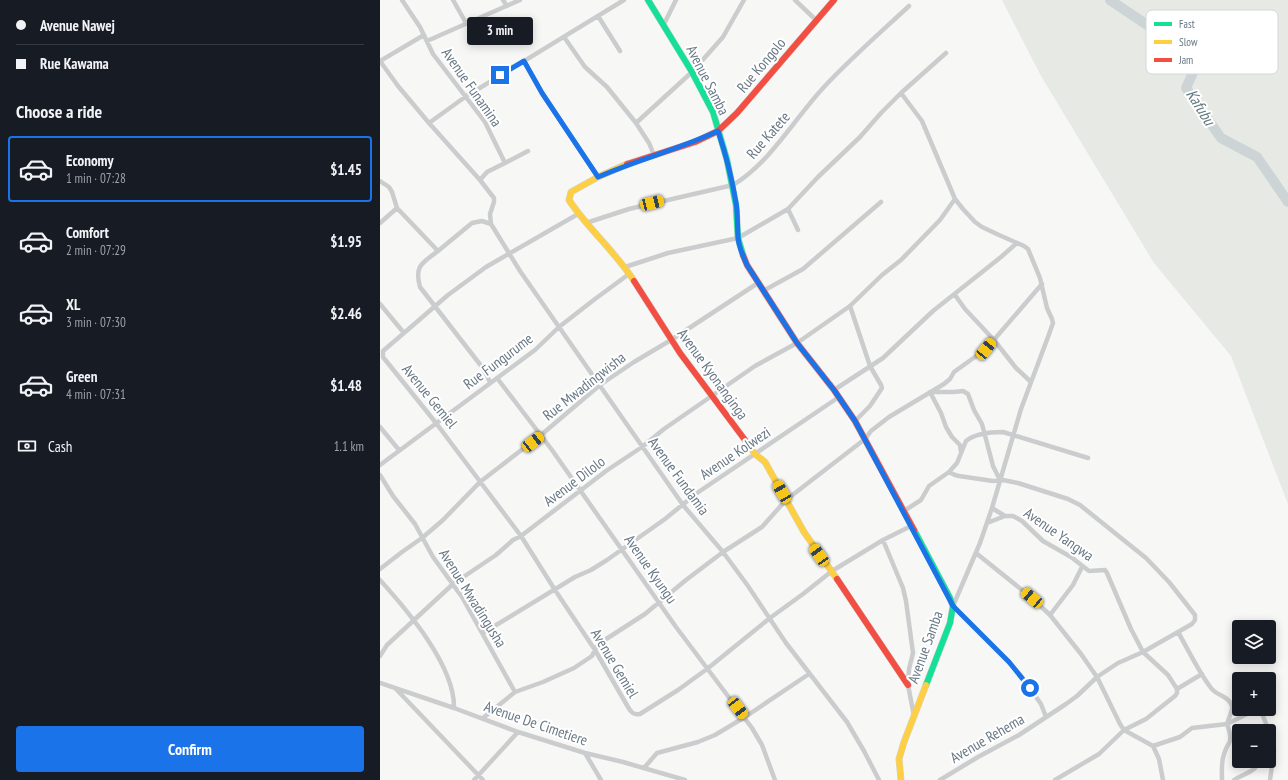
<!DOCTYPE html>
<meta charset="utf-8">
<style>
body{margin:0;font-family:"PT Sans Narrow",sans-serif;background:#20242c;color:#f1f3f6;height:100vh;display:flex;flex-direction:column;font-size:15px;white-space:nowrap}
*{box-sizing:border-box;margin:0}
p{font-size:13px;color:#9ea1a6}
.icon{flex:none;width:22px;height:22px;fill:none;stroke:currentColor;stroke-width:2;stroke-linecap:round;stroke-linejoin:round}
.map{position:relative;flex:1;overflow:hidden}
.side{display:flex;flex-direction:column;background:#171b24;width:380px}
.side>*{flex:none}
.banner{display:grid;align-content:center;height:88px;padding:0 16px;background:#171b24}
.fabs{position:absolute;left:852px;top:620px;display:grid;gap:8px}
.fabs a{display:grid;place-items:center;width:44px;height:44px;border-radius:4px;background:#171b24;box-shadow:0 2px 10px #0003;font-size:20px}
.end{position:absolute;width:18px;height:18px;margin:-9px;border:5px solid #1a73e8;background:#fff;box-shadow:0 0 0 2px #fff}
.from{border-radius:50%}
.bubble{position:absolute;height:28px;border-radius:4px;background:#171b24;box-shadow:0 2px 10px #0003;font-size:13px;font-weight:800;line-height:28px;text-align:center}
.car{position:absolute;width:12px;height:24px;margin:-12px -6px;border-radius:5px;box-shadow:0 0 3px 1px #0007;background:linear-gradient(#f5c518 24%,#345 0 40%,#f5c518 0 76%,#345 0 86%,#f5c518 0)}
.banner b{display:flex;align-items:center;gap:14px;height:38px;font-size:15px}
.banner b+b{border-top:1px solid #363941}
.banner i{width:10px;height:10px;background:#f1f3f6}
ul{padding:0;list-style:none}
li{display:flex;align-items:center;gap:12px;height:66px;margin:0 8px 6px;padding:0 8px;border:2px solid transparent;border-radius:4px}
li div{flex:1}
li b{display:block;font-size:15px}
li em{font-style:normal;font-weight:800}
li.active{border-color:#1a73e8}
li>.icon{width:36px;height:36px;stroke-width:1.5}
h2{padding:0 16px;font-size:18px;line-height:48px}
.pay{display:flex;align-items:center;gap:10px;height:44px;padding:0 16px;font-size:15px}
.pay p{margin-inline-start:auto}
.primary-button{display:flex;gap:8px;margin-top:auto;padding:8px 16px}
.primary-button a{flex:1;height:46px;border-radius:4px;background:#1a73e8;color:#fff;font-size:16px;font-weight:800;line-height:46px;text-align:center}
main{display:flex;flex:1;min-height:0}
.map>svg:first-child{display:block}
.green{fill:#e6e9e4}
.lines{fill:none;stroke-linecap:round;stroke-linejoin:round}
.river{stroke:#ccd4d6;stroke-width:10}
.fast-casing{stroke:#d3d4d5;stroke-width:7}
.slow-casing{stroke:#d3d4d5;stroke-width:7}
.jam-casing{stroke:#d3d4d5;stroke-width:7}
.street{stroke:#cbcccd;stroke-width:4.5}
.fast{stroke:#16e098;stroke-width:6}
.slow{stroke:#ffcf43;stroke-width:6}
.jam{stroke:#f24e42;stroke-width:6}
.route{stroke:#1a73e8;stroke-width:5}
.labels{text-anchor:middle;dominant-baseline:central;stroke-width:4;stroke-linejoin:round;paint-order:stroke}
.street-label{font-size:15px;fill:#687885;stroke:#fff}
.water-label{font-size:16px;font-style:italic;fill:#637981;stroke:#fff}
.key{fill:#fff;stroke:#d2d6da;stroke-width:1}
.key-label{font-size:11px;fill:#687885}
</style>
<main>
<section class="side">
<div class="banner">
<b><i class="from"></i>Avenue Nawej</b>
<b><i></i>Rue Kawama</b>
</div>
<h2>Choose a ride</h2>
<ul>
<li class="active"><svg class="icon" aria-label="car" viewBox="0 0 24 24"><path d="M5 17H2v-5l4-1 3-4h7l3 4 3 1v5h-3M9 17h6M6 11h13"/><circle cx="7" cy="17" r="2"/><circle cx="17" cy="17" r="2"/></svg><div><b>Economy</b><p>1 min · 07:28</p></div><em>$1.45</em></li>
<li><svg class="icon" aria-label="car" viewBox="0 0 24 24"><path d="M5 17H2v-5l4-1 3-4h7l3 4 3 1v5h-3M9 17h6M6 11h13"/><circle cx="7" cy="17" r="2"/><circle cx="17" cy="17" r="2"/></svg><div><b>Comfort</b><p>2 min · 07:29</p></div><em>$1.95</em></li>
<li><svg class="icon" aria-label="car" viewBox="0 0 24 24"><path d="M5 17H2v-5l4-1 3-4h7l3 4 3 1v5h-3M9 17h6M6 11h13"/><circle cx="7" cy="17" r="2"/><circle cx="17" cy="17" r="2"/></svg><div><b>XL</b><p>3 min · 07:30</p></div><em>$2.46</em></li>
<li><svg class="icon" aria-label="car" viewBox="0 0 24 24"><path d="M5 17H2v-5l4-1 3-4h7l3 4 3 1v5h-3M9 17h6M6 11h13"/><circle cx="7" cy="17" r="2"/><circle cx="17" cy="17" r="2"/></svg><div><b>Green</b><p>4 min · 07:31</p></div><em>$1.48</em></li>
</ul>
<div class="pay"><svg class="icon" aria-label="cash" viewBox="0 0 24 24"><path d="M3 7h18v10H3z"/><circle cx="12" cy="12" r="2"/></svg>Cash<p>1.1 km</p></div>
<div class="primary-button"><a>Confirm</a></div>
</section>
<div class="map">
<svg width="908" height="780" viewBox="0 0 908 780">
<rect width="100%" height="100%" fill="#f7f7f6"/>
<path class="green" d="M 622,0 L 908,0 L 908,504 L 851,356 L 774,263 L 661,76 Z"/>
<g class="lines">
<path class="river" d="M 730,0 L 803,49 L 816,66 L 806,88 L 841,138 L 877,157 L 908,202"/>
<defs>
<path id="fast" d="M 268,0 L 312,72 L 333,112 L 347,160 L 356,205 L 358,238 L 363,255
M 534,530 L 570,598 L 573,606 L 570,623 L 546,685"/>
<path id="slow" d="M 247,164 L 218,177 L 191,192 L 189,200 C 208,229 235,251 254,281
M 365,440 L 375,454 L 385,462 L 424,532 L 457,579
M 521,780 L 519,759 L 524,742 L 546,685"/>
<path id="jam" d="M 247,164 L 315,142 L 338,131 L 357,113 L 454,0
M 363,255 L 367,265 L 417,343 L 454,390 L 475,421 L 534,530
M 254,281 L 300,353 L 365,440
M 457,579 L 528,685"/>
</defs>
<use href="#fast" class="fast-casing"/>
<use href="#slow" class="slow-casing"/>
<use href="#jam" class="jam-casing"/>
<path class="street" d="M 22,0 L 40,27 L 53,54 L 105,122 L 125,163 L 107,172 L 100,180
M 73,0 L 86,23
M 123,0 L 127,6
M 415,0 L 436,20
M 218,16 L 240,51
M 283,26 L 296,0
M 184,37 L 205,67 L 227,87 L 256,123 L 269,143 L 274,155
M 47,41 L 140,0
M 566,53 L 521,93 L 542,121 L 575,199 L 583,209 L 595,222 L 602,227 L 619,235 L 644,246 L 648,249 L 660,278 L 667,308 L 672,319 L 673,323 L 668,337 L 641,409 L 612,508
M 0,61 L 18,86 L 49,123 L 85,97 L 244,0
M 0,61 L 44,35
M 144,61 L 162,93 L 218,177
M 49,123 L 100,180 L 114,198 L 114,202 L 110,214 L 111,224 L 140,271 L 303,505 L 343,552 L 368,586 L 406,643 L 467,722 L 484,751 L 499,780
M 256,123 L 312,72 L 343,37 L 364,0
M 125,163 L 148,151
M 0,181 L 9,187 L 12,192 L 17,208 L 58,251 L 92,223 L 102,221 L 111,224
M 0,223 L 17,208
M 206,223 L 249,209 L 353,185 C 391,162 414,119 444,87 C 471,58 500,33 529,6
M 418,230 L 408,209 L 438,177 L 480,137 L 501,113 L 521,93
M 58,251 C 42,263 34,266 40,287 L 102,367 L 110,382
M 245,267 L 288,253 L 358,238 L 408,209
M 383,291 L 423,269 L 501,202
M 575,295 L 585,309 L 614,340 L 636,368 L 651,382
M 0,304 L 24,333 L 3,351 L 3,357 L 56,423 L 141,536 L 175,590 L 215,650 L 248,707 C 251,712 253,715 260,714 L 298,690 L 327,669 L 390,618 L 423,594 L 452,571 L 503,540 L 531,526
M 470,306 L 490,366 L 501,385 L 502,388 L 490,406 L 475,421
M 24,333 L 68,295 L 106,267 L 198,214
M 117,378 L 172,450 L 296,627 L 372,728 L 382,745 L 395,780
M 454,390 L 503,358 L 553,311 L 621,257 L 637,243
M 0,427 L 19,450
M 581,452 L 580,445 L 572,437 L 566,427 L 561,413 L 550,392 L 574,392 L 583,391 L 588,394 L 594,410 L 602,424 L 613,466 L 620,480
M 0,465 L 155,350 L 179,327 L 215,299 L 249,274
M 0,475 L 13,496 L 35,524 L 53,557 L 82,597 L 135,692
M 524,511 L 541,500 L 549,486 L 569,472 L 577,463 L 586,441 C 596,433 611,432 623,432 L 708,458
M 607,523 L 625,516
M 503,540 L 523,588 L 526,601 L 533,653 L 529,669 L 528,685 L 534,716
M 596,553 L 652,598 L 670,615 L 701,654 L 717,677 L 740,724 L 744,730 L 766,719 L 795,696 L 797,693 L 797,689 L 822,674
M 0,569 L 22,552 L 42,538 L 63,520 L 100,482 L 161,435 L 220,385 L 254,362 L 291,340 L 378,283
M 0,580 C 27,610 75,666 74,708
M 670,615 L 693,585 L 702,567
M 103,633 L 195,577 L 211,570 L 227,560 L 285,519 L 317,493 L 459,397
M 0,656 L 7,645 L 73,584 L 116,555 L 133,540 L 141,536 L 226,471 L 262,447 L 284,429 L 375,366 L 417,343 L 470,306 L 502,275 L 521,260 L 560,220 L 575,199
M 0,683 L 74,708 L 138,732 L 205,753 L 243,762 L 305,780
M 16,689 L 103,780
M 666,717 L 661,704 L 642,677 L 629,662 L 573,606 L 600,543 L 612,508 L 625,516 L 633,516 L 642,521 L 663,541 L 691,557 L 709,571 L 725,570 L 727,573 L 751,629 L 763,652 L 788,675 L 797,689
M 103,718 L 135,692 L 163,682 L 194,668 L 212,656 L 216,648 L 220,643 L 265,614 L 306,580 L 343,552 L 382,527 L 406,500 L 485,439 L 491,431 L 509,417 L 564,384 L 570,379 L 574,372 L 606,349 L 662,284
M 889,732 L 894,751 L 890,780
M 773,746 L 800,737 L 812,728 L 847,724 C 848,719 853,711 852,706 C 849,696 837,696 831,688 C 818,671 809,651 798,632
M 205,753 L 221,780
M 264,768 L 277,753 L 318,742 L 335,735 L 365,717 L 429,674
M 94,780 L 138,732
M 560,780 L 598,757 L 639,735 L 686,704 L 697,696 L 717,677 L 738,663 L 763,652 L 812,624 L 815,620 L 815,615 L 789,582 L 766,558 L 700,505 L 688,499 L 638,483 L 623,480 L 613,481 L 579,476 L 575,475 L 569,472
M 675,780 L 719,754 L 744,730 L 773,746 L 779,759 L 783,780
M 842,780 C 842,772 841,762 844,754 C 845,751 846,748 848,745 C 853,738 849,731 847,724 L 875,710 L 881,711 L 889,731
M 854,780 C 864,773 875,773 879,761"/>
<use href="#fast" class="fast"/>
<use href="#slow" class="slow"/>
<use href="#jam" class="jam"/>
</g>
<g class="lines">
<path class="route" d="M 120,75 L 144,61 L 162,93 L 218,177 C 257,160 299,149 338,131 C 346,155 352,178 356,203 C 358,214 357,225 358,236 C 358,246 363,256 367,265 L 417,343 L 454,390 L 475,421 L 573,606 L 629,662 L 650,688"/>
</g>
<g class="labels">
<g class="street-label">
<text transform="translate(381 65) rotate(-50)">Rue Kongolo</text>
<text transform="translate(328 80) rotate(63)">Avenue Samba</text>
<text transform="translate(92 87) rotate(55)">Avenue Funamina</text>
<text transform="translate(388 135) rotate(-49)">Rue Katete</text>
<text transform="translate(118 361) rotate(-37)">Rue Fungurume</text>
<text transform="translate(333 374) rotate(54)">Avenue Kyonanginga</text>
<text transform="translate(204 386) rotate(-38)">Rue Mwadingwisha</text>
<text transform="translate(50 396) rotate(51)">Avenue Gemiel</text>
<text transform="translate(355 453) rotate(-34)">Avenue Kolwezi</text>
<text transform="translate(299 476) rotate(54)">Avenue Fundamia</text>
<text transform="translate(194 481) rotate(-37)">Avenue Dilolo</text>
<text transform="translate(679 534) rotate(35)">Avenue Yangwa</text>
<text transform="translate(271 569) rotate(55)">Avenue Kyungu</text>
<text transform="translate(93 598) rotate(58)">Avenue Mwadingusha</text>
<text transform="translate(545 647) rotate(-70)">Avenue Samba</text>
<text transform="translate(235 663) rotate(59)">Avenue Gemiel</text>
<text transform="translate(156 723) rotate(19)">Avenue De Cimetiere</text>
<text transform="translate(607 738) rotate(-30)">Avenue Rehema</text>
</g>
<g class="water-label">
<text transform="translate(821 107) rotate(58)">Kafubu</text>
</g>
</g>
<rect x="766" y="10" width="132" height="64" rx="6" class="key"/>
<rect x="774" y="22" width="18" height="4" fill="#16e098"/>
<rect x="774" y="40" width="18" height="4" fill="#ffcf43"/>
<rect x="774" y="58" width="18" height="4" fill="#f24e42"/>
<g class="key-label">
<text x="799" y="28">Fast</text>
<text x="799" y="46">Slow</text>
<text x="799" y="64">Jam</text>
</g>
</svg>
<div class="fabs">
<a><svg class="icon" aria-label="layers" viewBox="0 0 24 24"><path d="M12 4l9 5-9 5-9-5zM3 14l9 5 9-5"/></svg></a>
<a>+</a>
<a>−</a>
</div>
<i class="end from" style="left:650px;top:688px"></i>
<i class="end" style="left:120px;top:75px"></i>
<div class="bubble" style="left:87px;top:17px;width:66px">3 min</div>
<i class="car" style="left:272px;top:203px;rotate:76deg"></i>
<i class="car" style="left:606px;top:349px;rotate:39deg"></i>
<i class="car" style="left:153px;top:442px;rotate:52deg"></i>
<i class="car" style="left:402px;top:492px;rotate:330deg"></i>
<i class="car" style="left:439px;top:555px;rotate:325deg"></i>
<i class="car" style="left:652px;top:598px;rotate:310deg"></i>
<i class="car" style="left:358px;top:708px;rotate:143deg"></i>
</div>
</main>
